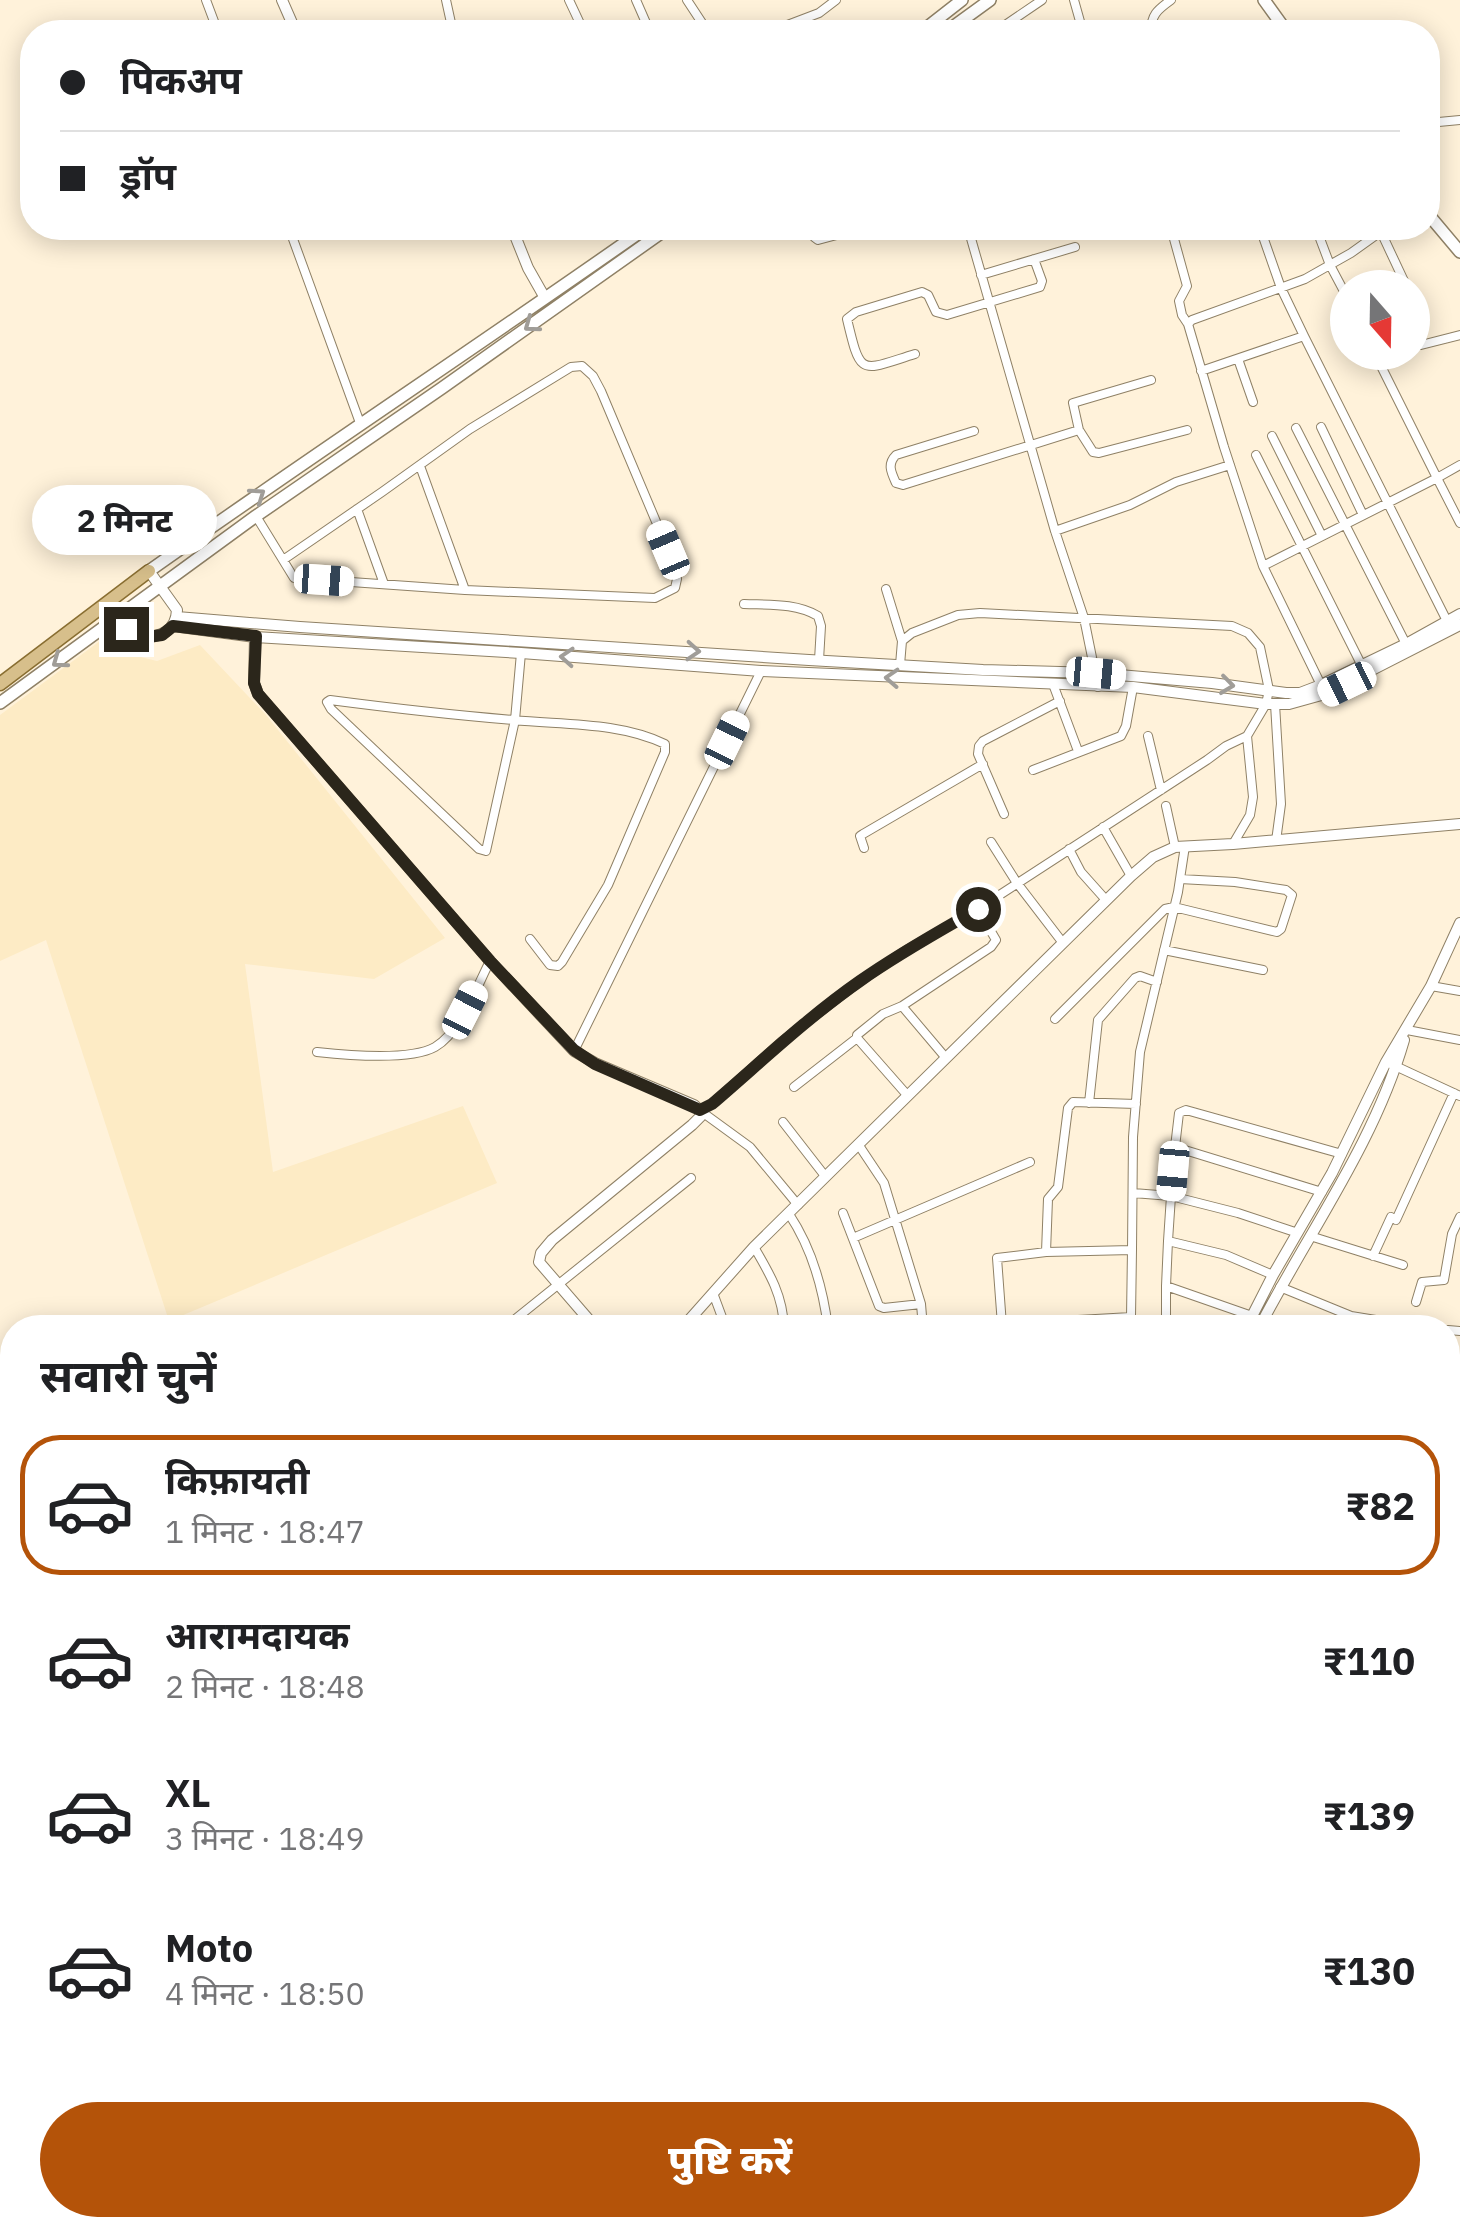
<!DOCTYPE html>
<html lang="hi">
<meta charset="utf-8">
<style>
body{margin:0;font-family:"IBM Plex Sans","Noto Sans Devanagari",sans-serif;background:#f6f6f6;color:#202124;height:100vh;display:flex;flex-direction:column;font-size:38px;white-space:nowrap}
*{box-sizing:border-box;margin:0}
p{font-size:32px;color:#757577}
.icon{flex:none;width:55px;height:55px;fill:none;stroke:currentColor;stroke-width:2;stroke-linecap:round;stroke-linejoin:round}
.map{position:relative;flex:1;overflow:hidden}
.sheet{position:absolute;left:0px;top:1315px;width:1460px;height:922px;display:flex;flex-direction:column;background:#fff;border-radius:40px 40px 0 0;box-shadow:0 5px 25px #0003}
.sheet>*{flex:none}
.hud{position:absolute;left:20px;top:20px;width:1420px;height:220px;border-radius:40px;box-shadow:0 5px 25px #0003;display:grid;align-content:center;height:220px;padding:0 40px;background:#fff}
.needle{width:65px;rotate:160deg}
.fabs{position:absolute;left:1330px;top:270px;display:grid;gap:20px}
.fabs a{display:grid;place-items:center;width:100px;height:100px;border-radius:50%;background:#fff;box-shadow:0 5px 25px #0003;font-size:50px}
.end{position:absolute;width:45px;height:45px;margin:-22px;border:12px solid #2b261b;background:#fff;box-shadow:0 0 0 5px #fff}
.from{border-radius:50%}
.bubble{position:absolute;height:70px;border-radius:35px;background:#fff;box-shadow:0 5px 25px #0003;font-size:32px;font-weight:800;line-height:70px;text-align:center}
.car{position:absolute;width:30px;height:60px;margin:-30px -15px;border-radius:12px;box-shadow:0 0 8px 2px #0007;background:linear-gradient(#fff 24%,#345 0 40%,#fff 0 76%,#345 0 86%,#fff 0)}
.hud b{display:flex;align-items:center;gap:35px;height:95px;font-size:38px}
.hud b+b{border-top:2px solid #e0e0e0}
.hud i{width:25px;height:25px;background:#202124}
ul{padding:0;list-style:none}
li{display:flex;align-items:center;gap:30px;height:140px;margin:0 20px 15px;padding:0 20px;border:5px solid transparent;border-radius:40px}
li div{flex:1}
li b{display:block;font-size:38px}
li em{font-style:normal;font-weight:800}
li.current{border-color:#b45309}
li>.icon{width:90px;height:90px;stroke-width:1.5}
h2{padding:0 40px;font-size:45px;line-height:120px}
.button{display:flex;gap:20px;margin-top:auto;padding:20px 40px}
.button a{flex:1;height:115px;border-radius:60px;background:#b45309;color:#fff;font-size:40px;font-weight:800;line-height:115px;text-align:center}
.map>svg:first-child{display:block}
.built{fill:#fdebc5}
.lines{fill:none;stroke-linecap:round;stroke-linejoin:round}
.minor-casing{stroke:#8f8166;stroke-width:10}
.tertiary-casing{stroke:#8f8166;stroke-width:12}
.secondary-casing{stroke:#8f8166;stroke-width:14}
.primary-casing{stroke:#896e31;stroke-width:15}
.minor{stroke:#fff;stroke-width:8}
.tertiary{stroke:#fff;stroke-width:10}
.secondary{stroke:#fff;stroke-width:11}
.primary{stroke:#d7bf8b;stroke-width:12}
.rail{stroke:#736b5c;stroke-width:2.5;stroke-dasharray:18 18;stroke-linecap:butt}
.oneway{stroke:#a09d98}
.route{stroke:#2b261b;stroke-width:12}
</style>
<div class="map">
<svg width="1460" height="2236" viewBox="0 0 1460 2236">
<rect width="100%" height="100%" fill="#fff2da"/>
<path class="built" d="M 104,638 L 116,651 L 157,661 L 200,645 L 266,715 L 445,938 L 374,979 L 245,964 L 273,1172 L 463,1106 L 497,1183 L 169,1321 L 46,940 L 0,961 L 0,715 Z"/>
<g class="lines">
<defs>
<path id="minor" d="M 206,0 L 218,32
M 446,0 L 453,32
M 569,0 L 584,32
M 636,0 L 650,32
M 687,0 L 708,32
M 1074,0 L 1083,32
M 769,32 L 819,13 L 836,0
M 995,32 L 1042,0
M 1151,32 C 1151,15 1157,10 1171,0
M 1428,123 L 1460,120
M 289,228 L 360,423
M 811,228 L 814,237 L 818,240 L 863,228
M 968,228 L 1055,531 L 1084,618 L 1098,687
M 1171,228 L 1187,286 L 1179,301 L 1182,315 L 1188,324
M 1260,228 L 1281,288 L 1304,336 L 1447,621
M 1316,228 L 1330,265 L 1348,299
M 1381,232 L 1404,281 L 1404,288
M 981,275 L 1075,247
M 1421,345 L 1460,335
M 1374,352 L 1437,478 L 1460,465
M 915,354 C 860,371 861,378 847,319 L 856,312 L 922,292 L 928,295 L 936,312 L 947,315 L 1040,287 L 1042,281 L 1034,259
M 1238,359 L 1253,402
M 1201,371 L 1304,336
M 1321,427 L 1363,515
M 1296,428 L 1406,644
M 1079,430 L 1073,403 L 1151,380
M 974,431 L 896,455 C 887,464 891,472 896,483 L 903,485 L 1079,430 L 1093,452 L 1099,453 L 1187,430
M 1272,436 L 1322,536
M 1256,455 L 1362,666
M 420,466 L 465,590
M 357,509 L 384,584
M 256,516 L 294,578 L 465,590 L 655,598 L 675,588 L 677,579 L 668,550 L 601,391 L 593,376 L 582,366 L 571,367 L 470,429 L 382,492 L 283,560
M 1055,531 L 1130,505 L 1176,482 L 1230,465
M 1263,566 L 1437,478 L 1460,523
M 886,589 L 902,641
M 744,604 C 770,605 796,603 818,616 L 821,626 L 819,660
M 521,653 L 515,720 L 486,851 L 479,849 L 331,709 L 327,702 L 330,700 C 391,708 452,715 514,720 C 564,725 619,722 665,744 L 665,752 L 608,885 L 562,962 L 558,966 L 550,965 L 530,939
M 900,665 L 902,641 L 912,633 L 958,615 L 980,613 L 1232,626 L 1248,633 L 1260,647 L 1269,690 L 1266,704 L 1247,736 L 1253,797 L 1250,815 L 1233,844
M 1053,684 L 1078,751
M 1321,685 L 1263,566 L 1224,447 L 1188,324 L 1192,320 L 1305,279 L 1351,253 L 1386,228
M 1275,704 L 1281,804 L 1276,841
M 1148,736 L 1161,790
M 1033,770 L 1121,736 L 1126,726 L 1133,687
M 1166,806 L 1175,847
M 1004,814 L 978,754 L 979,746 L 983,741 L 1060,701
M 1103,827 L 1131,876
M 991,842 L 1017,883 L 1063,943
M 864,848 L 860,836 L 863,834 L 983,764
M 1069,849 L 1081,872 L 1106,900
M 1164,950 L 1263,970
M 1431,986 L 1460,991
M 902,1006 L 946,1058
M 1055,1019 L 1165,909 L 1174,907 L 1277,932 L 1281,929 L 1292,895 L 1286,890 L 1235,882 L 1180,879
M 1407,1030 L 1460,1040
M 574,1051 L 761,671
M 317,1052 C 345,1055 410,1061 435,1047 C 460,1033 477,986 490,961
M 1391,1064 L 1460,1096
M 794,1087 L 857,1038
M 908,1096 L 857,1038 L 857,1035 L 883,1014 L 902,1006 L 991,947 L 996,940 L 978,909
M 1089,1103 L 1098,1020 L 1135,978 L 1140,976 L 1157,982
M 700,1110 L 712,1104 L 781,1042 L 859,982 L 908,949 L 978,909 L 1207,760 L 1226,746 L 1247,736
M 702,1112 L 750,1147 L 798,1205
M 783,1122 L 825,1176
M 858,1144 L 884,1183 L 921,1304 L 923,1328
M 1175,1147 L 1179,1113 L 1186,1110 L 1342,1154
M 1133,1193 L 1171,1196 L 1175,1147 L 1322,1192
M 843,1213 L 879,1306 L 884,1308 L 921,1304
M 789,1214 C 811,1247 823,1288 828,1328
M 1396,1220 L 1454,1093
M 1310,1236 L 1403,1265
M 853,1238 L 1030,1162
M 1168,1241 L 1171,1196 L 1238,1213 L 1298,1233
M 754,1247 C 770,1274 783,1296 784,1328
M 1046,1252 L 1048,1199 L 1058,1187 L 1068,1108 L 1073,1102 L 1136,1104
M 1373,1256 L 1391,1217
M 1166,1286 L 1168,1241 L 1226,1255 L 1273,1275
M 1280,1287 L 1351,1316 L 1425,1328
M 713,1293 L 726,1328
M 1416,1302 L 1422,1282 L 1444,1280 L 1452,1234 L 1460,1217
M 1131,1317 L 1132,1250
M 1002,1325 L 997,1258 L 1046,1252 L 1132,1250 L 1133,1137 L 1140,1052 L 1178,892 L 1185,846
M 969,1326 L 1131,1317 L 1132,1328
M 504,1328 L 691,1178
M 1166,1328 L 1166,1286 L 1252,1316
M 1335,1328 L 1343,1313
M 1448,1330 L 1460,1331
M 1448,1604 L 1453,1604 L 1460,1492
M 1448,1622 L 1449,1613 L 1453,1604 L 1460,1604
M 0,1646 L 12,1649
M 0,1681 L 12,1668
M 1448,1751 L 1460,1752
M 0,1759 L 12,1750
M 0,1791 L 12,1783
M 1448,1798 L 1460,1800
M 0,1821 L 12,1812
M 0,1827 L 12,1831
M 0,1872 L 12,1874
M 0,1884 L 12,1903
M 1448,2108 L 1460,2024
M 1448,2185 L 1460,2122
M 102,2225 L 103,2236
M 276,2225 L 287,2228 L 370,2230 L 426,2236
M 616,2225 L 630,2236
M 453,2236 L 454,2225
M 531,2236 L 536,2225
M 681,2236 L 682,2225
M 741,2236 L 741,2225
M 796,2236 L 796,2225
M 858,2236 L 862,2225
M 908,2236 L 911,2225
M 1199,2236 L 1201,2225
M 1306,2236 L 1308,2225
M 1424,2236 L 1426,2225
M 1438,2236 L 1440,2225"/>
<path id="tertiary" d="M 282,0 L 296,32
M 512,228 L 528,268 L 545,298
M 105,605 L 126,629 L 140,638 C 160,637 176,632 177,610 L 149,571
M 177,617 L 300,627 L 809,660 L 983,670 L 1096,673 L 1212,683 L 1286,693 L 1300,693 L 1321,685 L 1406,644 L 1460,614
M 173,626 L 255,637 L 521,653 L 761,671 L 1133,687 L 1266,704 L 1289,704 L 1325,694 L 1460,625
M 255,637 L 254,683 L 258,694 L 490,961 L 574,1051 L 595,1063 L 694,1105 L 702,1112 L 701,1116 L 692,1125 L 552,1240 L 541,1253 L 539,1262 L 596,1328
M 682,1328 L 754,1247 L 1131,876 L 1153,857 L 1175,847 L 1233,844 L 1460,824
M 1246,1328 L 1273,1275 L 1332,1173 L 1386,1062 L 1431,986 L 1460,923
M 1259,1328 C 1308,1233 1374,1144 1404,1040
M 975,2236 L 980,2225"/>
<path id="secondary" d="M 1264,0 L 1287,32
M 921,32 L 962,0
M 946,32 L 990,0
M 1428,214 L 1460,252
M 149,571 C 313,455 481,344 646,228
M 0,703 L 256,516 L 442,388 L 668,228"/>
<path id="primary" d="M 0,684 L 149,571
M 0,1632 L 12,1635
M 1448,1930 L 1460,1932"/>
</defs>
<use href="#minor" class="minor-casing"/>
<use href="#tertiary" class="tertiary-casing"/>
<use href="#secondary" class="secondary-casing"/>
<use href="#primary" class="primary-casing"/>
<use href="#minor" class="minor"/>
<use href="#tertiary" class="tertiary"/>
<use href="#secondary" class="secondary"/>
<use href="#primary" class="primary"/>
<path class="rail" d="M 0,2003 L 12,2020
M 0,2049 L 12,2066
M 139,2225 L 151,2236
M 189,2225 L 202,2236"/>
</g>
<defs><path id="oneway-chevron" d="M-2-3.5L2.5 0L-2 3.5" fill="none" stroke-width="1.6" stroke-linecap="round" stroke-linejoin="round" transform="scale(2.5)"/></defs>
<g class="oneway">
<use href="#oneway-chevron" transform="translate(531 325) rotate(144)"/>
<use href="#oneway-chevron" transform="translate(258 495) rotate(-35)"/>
<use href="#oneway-chevron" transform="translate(693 651) rotate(4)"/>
<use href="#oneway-chevron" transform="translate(567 657) rotate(-176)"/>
<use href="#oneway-chevron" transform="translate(59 661) rotate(144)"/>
<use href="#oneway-chevron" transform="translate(892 678) rotate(-177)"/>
<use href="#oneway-chevron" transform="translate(1227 685) rotate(7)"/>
</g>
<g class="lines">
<path class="route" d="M 126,629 L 140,638 L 162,635 L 173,626 L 256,636 L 254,683 L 258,694 L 490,961 L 574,1050 L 595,1064 L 700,1110 L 712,1104 C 761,1062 807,1018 860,981 C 898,954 938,932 978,909"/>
</g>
</svg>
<div class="fabs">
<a><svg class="needle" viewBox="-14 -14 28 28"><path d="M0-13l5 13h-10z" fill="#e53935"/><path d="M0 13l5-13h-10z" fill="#757577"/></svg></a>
</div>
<i class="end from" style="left:978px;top:909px"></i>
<i class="end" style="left:126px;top:629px"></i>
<div class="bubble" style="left:32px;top:485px;width:185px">2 मिनट</div>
<i class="car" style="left:668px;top:550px;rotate:337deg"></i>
<i class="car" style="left:324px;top:580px;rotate:94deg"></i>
<i class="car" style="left:1096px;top:673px;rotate:95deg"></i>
<i class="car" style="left:1347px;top:684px;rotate:244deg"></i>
<i class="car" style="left:727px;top:740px;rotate:26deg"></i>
<i class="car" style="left:465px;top:1010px;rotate:27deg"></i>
<i class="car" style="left:1173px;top:1171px;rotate:185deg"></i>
<div class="hud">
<b><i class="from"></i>पिकअप</b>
<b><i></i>ड्रॉप</b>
</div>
<section class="sheet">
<h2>सवारी चुनें</h2>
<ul>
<li class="current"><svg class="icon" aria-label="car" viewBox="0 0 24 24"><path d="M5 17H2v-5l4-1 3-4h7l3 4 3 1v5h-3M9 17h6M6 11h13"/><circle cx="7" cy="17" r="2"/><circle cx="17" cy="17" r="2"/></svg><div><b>किफ़ायती</b><p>1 मिनट · 18:47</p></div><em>₹82</em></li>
<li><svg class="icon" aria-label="car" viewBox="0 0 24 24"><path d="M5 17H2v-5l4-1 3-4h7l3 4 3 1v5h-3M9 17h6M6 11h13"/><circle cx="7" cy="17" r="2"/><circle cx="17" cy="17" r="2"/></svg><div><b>आरामदायक</b><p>2 मिनट · 18:48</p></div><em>₹110</em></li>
<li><svg class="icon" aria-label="car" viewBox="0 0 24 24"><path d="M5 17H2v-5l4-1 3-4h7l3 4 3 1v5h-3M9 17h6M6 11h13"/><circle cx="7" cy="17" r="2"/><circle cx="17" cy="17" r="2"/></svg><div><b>XL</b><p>3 मिनट · 18:49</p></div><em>₹139</em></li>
<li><svg class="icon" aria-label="car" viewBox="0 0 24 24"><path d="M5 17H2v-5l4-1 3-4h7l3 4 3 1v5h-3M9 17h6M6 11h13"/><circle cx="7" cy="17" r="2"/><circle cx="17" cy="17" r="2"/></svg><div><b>Moto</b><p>4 मिनट · 18:50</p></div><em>₹130</em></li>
</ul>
<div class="button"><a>पुष्टि करें</a></div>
</section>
</div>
